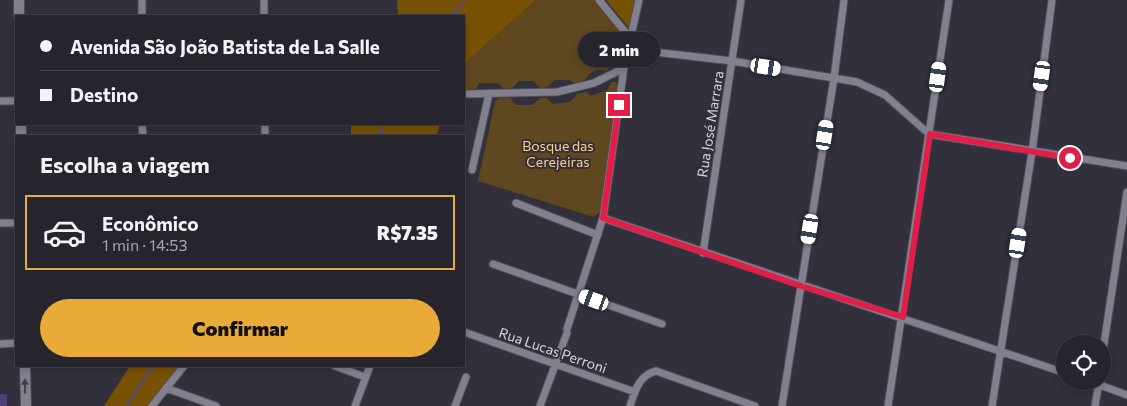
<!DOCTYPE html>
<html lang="pt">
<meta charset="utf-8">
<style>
body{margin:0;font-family:Commissioner,sans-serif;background:#323038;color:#f1f3f6;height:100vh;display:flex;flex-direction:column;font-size:19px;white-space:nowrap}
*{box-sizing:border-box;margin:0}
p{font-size:16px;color:#a4a4a9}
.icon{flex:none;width:28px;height:28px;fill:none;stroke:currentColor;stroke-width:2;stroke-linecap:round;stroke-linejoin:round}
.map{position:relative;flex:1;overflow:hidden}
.drawer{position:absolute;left:15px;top:135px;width:450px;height:232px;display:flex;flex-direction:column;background:#26242c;border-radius:0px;box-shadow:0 2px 8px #0003,0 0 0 1px #424148}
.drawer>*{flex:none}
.top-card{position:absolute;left:15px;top:15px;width:450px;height:110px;border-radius:0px;box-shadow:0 2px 8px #0003,0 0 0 1px #424148;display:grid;align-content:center;height:110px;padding:0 25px;background:#26242c}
.buttons{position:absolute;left:1056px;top:335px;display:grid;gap:10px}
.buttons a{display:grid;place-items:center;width:55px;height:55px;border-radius:50%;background:#26242c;box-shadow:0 2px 8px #0003,0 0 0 1px #424148;font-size:25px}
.end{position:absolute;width:22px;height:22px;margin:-11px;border:6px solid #e11d48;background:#fff;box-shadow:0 0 0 2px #fff}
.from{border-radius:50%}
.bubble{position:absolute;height:35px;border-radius:18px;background:#26242c;box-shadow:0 2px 8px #0003,0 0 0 1px #424148;font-size:16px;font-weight:800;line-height:35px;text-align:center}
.car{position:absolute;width:15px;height:30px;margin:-15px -8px;border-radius:6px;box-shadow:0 0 4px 1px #0007;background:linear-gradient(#fff 24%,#345 0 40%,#fff 0 76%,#345 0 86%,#fff 0)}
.top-card b{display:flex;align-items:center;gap:18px;height:48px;font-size:19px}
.top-card b+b{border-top:1px solid #424148}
.top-card i{width:12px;height:12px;background:#f1f3f6}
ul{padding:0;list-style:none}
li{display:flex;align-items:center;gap:15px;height:75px;margin:0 10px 8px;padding:0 15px;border:2px solid transparent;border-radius:0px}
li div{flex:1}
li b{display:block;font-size:19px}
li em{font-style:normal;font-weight:800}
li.on{border-color:#e9aa38}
li>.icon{width:45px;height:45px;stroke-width:1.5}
h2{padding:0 25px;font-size:22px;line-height:60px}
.action{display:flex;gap:10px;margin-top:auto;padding:10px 25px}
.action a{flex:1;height:58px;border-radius:30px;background:#e9aa38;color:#111;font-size:20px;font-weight:800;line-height:58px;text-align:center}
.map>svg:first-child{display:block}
.green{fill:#5f471f}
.forest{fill:#775205}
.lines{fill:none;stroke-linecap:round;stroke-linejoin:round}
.stream{stroke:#574970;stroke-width:2.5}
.building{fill:#4f3f79}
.street-casing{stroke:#4f4d56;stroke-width:9}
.secondary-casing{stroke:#4f4d56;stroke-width:12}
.street{stroke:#82808d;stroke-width:7}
.secondary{stroke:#82808d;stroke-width:10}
.oneway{fill:#42404b}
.route{stroke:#e11d48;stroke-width:6}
.labels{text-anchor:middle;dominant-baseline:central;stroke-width:4;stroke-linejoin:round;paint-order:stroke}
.street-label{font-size:14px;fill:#d7d6dd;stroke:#32303b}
.park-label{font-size:14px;fill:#fccf8a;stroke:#32303b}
</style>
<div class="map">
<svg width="1127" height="406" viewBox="0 0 1127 406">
<rect width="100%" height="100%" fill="#32303b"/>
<path class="green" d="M 536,0 L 594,0 L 627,27 L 611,57 L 612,65 L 606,71 C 595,67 588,74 583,83 L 575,84 L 570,80 L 555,80 L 547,87 L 540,88 L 533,81 L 519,81 L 512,88 L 505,90 L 498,83 L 480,83 L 475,89 L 464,89 L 464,64 Z
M 611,82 L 615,82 L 619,86 L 601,210 L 594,217 L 478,181 L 495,102 L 498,98 L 510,98 L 516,105 L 532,105 L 540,98 L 547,98 L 552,104 L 570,102 L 577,94 L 586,92 L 591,96 L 608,90 Z"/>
<path class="forest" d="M 397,0 L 536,0 L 464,64 L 464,16 L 398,16 Z
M 606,0 L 641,0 L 634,34 Z
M 351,124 L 440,124 L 437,136 L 351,136 Z
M 130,366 L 181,366 L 150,406 L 104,406 Z"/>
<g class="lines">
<path class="stream" d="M 450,16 L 465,0
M 378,136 L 384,124
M 127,406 L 153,366"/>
</g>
<path class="building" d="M 0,394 L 7,394 L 7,406 L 0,406 Z"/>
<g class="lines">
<defs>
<path id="street" d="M 142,0 L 142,16
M 264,0 L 264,16
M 599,0 L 631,39
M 628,49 L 732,61 L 857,82 L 885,95 L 929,134 L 1127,166
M 464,94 L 557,92 L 594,83 L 624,68
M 0,101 L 16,101
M 142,124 L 143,136
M 265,136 L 265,124
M 472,170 L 489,94
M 516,203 L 598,235
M 603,218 L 1065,373
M 0,223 L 16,223
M 703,253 L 741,0
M 493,264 L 662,324
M 567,329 L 603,218 L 624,68 L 639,0
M 464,332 L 635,392
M 0,344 L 16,343
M 1102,357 L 1127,192
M 335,366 L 365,377
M 1089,381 L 1127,395
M 166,388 L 216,406
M 152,406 L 184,366
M 355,406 L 370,366
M 455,406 L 466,377
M 540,406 L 567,333
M 630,406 C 635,391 639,375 656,371 L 755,406
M 782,406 L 834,78 L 844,0
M 888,406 L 949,0
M 992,406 L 1032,152 L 1052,0
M 1095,406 L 1099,382"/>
<path id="secondary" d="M 19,0 L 19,16
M 21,124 L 21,136
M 25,366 L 26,406"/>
</defs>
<use href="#street" class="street-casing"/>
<use href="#secondary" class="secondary-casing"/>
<use href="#street" class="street"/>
<use href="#secondary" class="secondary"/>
</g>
<defs><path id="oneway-solid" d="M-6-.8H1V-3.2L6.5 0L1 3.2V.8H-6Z" transform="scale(1.25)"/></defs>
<use class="oneway" href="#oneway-solid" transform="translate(25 386) rotate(-91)"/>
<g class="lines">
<path class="route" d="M 619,105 L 603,218 L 801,286 L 903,317 L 930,134 L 1070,158"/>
</g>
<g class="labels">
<g class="street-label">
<text transform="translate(710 124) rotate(-81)">Rua José Marrara</text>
<text transform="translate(553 350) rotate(19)">Rua Lucas Perroni</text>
</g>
<g class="park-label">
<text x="558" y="145">Bosque das<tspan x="558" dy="16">Cerejeiras</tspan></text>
</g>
</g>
</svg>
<div class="buttons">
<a><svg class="icon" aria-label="locate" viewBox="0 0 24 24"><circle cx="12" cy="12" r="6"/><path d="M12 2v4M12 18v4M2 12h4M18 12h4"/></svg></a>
</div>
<i class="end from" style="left:1070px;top:158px"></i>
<i class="end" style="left:619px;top:105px"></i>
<div class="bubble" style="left:578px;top:32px;width:82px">2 min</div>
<i class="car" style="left:766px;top:67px;rotate:99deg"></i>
<i class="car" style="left:1042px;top:76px;rotate:188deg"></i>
<i class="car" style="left:938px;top:77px;rotate:8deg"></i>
<i class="car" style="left:825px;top:135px;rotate:9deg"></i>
<i class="car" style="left:810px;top:229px;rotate:189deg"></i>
<i class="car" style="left:1018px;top:243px;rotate:9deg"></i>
<i class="car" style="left:594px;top:300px;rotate:290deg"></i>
<div class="top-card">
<b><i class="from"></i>Avenida São João Batista de La Salle</b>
<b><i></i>Destino</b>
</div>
<section class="drawer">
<h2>Escolha a viagem</h2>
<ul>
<li class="on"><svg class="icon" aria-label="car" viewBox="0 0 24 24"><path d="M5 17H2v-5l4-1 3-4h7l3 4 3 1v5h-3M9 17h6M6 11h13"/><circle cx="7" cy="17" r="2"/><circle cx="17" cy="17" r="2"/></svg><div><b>Econômico</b><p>1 min · 14:53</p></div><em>R$7.35</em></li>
</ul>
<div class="action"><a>Confirmar</a></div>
</section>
</div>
